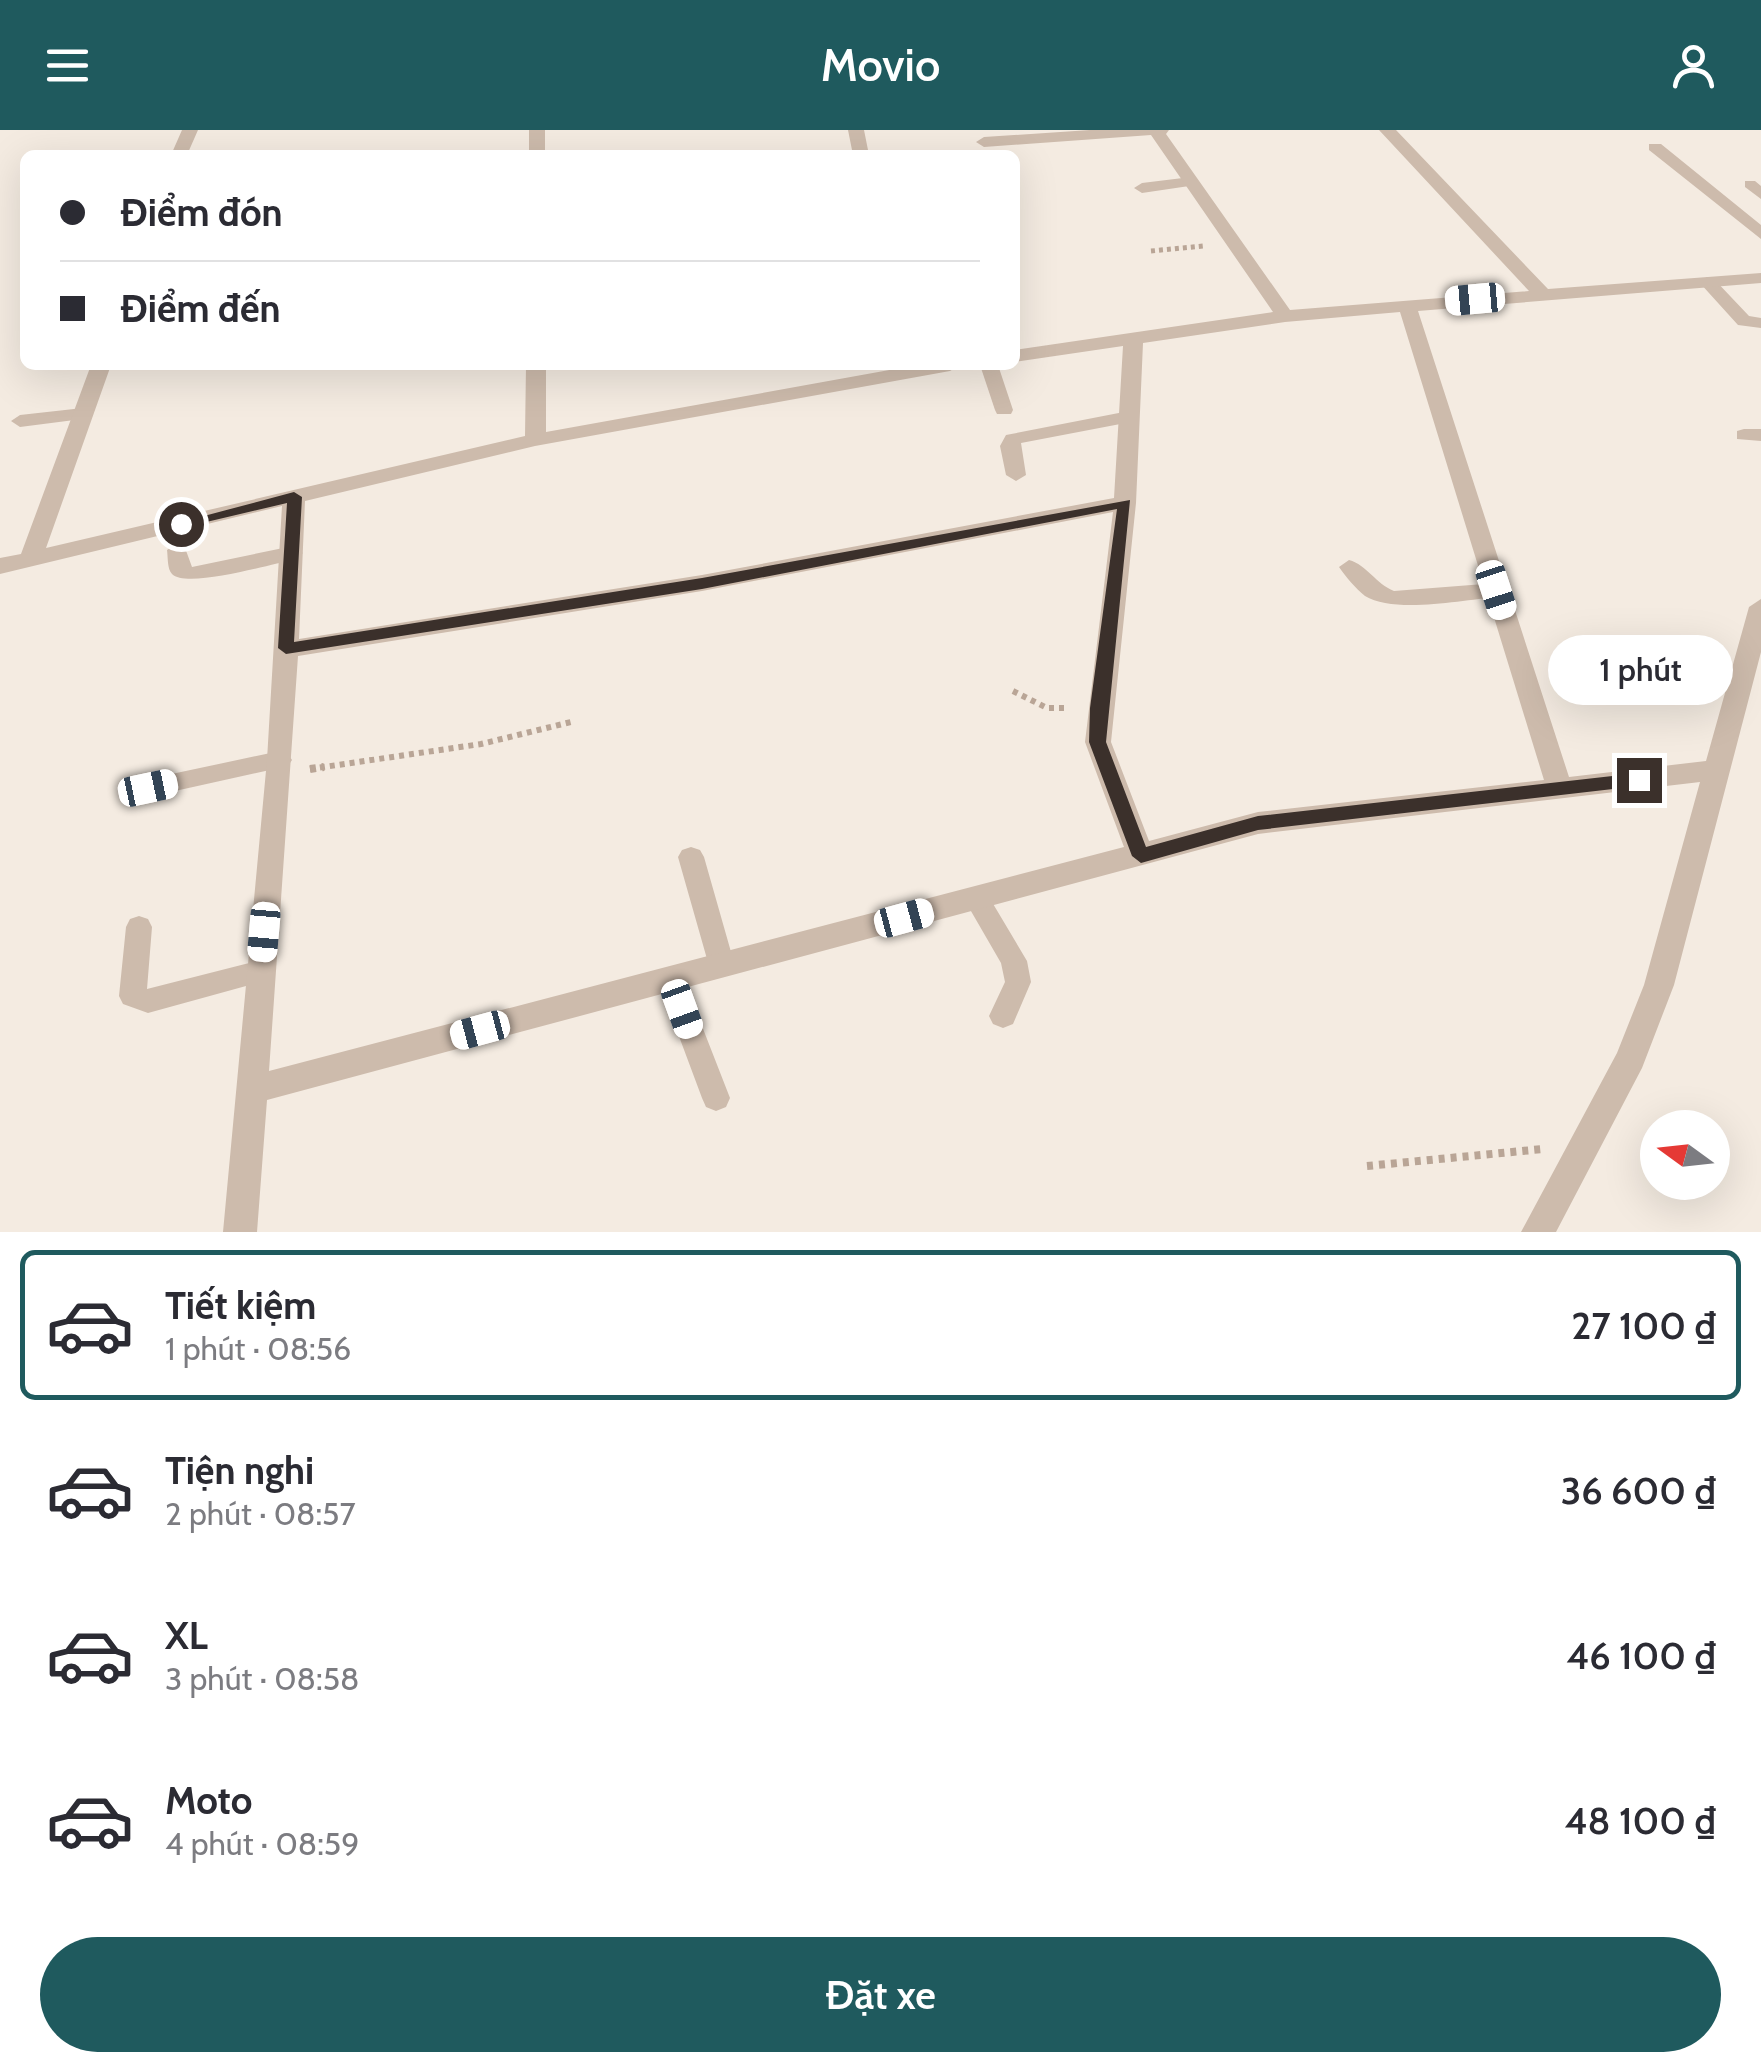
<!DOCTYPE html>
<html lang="vi">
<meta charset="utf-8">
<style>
body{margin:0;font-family:Cabin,sans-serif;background:#f7f7f7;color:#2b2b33;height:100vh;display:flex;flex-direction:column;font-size:38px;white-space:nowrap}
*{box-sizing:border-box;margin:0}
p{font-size:32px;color:#7c7c81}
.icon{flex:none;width:55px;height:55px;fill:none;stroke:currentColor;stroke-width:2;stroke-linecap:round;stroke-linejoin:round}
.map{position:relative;height:1102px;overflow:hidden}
.sheet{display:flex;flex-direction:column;background:#fff;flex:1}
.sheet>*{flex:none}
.guide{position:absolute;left:20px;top:20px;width:1000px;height:220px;border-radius:15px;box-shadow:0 10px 40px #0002;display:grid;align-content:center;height:220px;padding:0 40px;background:#fff}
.needle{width:65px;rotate:285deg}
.controls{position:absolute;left:1640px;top:980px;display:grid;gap:20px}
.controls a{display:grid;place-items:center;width:90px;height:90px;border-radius:50%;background:#fff;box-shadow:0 10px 40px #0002;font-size:50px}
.end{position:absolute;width:45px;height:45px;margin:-22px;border:12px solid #3b302b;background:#fff;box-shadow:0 0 0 5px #fff}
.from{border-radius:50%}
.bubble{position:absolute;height:70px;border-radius:35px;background:#fff;box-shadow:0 10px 40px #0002;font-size:32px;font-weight:600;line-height:70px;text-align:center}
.car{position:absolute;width:30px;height:60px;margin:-30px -15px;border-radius:12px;box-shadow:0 0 8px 2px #0007;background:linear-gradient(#fff 24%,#345 0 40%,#fff 0 76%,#345 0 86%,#fff 0)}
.guide b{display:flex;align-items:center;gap:35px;height:95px;font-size:38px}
.guide b+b{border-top:2px solid #e1e1e2}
.guide i{width:25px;height:25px;background:#2b2b33}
ul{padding:18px 0 0;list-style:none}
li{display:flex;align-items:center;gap:30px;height:150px;margin:0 20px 15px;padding:0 20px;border:5px solid transparent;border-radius:15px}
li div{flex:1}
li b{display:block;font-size:38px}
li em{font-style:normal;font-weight:600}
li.on{border-color:#1f5a5e}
li>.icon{width:90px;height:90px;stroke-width:1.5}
.primary-button{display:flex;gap:20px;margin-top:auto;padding:20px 40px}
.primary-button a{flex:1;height:115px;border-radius:60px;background:#1f5a5e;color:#fff;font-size:40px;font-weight:600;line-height:115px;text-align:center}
header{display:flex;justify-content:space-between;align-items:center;height:130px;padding:0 40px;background:#1f5a5e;color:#fff;font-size:45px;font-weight:600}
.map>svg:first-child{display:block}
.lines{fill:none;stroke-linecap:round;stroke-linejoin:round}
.path-far2{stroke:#b9a596;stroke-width:5;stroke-dasharray:4 4;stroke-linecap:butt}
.path-far1{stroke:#b9a596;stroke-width:6;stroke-dasharray:5 5;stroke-linecap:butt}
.path{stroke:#b9a596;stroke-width:8;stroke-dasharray:6 6;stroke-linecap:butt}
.lane{fill:#cdbbac;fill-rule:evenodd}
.street{fill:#cdbbac;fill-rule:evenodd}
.route{fill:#3b302b}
</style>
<header><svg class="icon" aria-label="menu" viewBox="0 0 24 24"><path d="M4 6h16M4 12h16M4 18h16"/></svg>Movio<svg class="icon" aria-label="person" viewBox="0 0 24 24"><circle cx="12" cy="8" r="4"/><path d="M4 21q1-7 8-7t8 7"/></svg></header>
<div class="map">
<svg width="1761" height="1102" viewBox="0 0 1761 1102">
<rect width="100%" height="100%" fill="#f4ebe1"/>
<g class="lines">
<path class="path-far2" d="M 1151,121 L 1203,116"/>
<path class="path-far1" d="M 1013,561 L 1047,578 L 1067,578
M 310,639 L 481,614 L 575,591"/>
<path class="path" d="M 310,639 L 324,637
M 1367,1036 L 1543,1019"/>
<path class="lane" d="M 1191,47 L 1196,49 L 1196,55 L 1142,63 L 1134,58 L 1142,53 Z
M 1745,51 L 1755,51 L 1761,56 L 1761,69 L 1745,57 Z
M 1707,147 L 1713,148 L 1749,186 L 1761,188 L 1761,198 L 1738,195 L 1699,152 Z
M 980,235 L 998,235 L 1013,280 L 1011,284 L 997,284 L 995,280 Z
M 83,278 L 92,284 L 90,288 L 20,297 L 11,291 L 20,285 Z
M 1129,281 L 1138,287 L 1136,291 L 1021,313 L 1026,345 L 1016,351 L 1006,345 L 1000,316 L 1006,305 Z
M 1744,299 L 1761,299 L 1761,311 L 1737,309 L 1737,301 Z
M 177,413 L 184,415 L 192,437 L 293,416 L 303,423 L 293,430 C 271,434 187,459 172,444 C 167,439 168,427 167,420 Z
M 1349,430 C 1367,435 1376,454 1394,461 L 1497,453 L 1508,460 L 1497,467 C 1463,470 1394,484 1365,466 C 1356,459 1345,446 1339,437 Z
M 280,621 L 288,624 L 292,630 L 288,636 L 148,667 L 139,664 L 136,658 L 139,652 L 148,649 Z
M 691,717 L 700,720 L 704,727 L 735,836 L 731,844 L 722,847 L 713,844 L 709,836 L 678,727 L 682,720 Z
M 977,759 L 986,762 L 1027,831 L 1031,852 L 1013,894 L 1003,898 L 993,894 L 989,886 L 1005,852 L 1001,833 L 964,769 L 968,762 Z
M 139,786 L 148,789 L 152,797 L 147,859 L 261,830 L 270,833 L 274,841 L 270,849 L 261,852 L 148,883 L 123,874 L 119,866 L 126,797 L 130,789 Z
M 671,839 L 681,842 L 684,850 L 730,968 L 726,977 L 716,981 L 706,977 L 702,968 L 658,850 L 661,842 Z"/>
<path class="street" d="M 182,0 L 198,0 L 187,25 L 171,25 Z
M 529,0 L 545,0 L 545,25 L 529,25 Z
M 848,0 L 864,0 L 869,25 L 853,25 Z
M 1090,0 L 1169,0 L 1166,4 L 1290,180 L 1529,161 L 1379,0 L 1396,0 L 1548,159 L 1761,143 L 1761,153 L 1418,181 L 1569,647 L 1706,631 L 1749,477 L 1761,469 L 1761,522 L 1674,855 L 1642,938 L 1556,1102 L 1521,1102 L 1617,923 L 1644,855 L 1700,652 L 1258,704 L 267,970 L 257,1102 L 223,1102 L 267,630 L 282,376 L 0,444 L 0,428 L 21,424 L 91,235 L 111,235 L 46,418 L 525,306 L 526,235 L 546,235 L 546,302 L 917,235 L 960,235 L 950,241 L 535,316 L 305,371 L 299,509 L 702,445 L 1114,368 L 1123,216 L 1015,232 L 1015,220 L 1273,182 L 1151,5 L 984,17 L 976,12 L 984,7 ZM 1400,182 L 1544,650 L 1258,682 L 1149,711 L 1111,612 L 1136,373 L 1143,213 L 1285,192 ZM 1113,382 L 1085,612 L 1124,717 L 269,941 L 298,526 L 702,461 Z
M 1649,14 L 1661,14 L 1761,95 L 1761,109 L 1649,20 Z"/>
</g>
<path class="route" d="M 294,362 L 302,367 L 294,512 L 702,448 L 1130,370 L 1106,612 L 1146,717 L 1258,686 L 1639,643 L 1648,650 L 1639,656 L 1258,700 L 1141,733 L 1132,726 L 1089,612 L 1090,578 L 1117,379 L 702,459 L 286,524 L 278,518 L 287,373 L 181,398 L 174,394 Z"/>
</svg>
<div class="controls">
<a><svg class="needle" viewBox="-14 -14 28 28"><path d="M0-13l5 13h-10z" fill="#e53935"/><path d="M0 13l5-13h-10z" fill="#7c7c81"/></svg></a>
</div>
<i class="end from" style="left:181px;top:394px"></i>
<i class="end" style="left:1639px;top:650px"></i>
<div class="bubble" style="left:1548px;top:505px;width:185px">1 phút</div>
<i class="car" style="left:1475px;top:169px;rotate:265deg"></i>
<i class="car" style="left:1496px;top:460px;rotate:162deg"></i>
<i class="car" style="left:148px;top:658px;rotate:78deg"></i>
<i class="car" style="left:904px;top:788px;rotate:75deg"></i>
<i class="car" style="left:264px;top:802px;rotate:185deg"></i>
<i class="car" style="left:682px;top:879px;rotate:160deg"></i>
<i class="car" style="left:480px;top:900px;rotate:255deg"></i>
<div class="guide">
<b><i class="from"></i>Điểm đón</b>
<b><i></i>Điểm đến</b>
</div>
</div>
<section class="sheet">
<ul>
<li class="on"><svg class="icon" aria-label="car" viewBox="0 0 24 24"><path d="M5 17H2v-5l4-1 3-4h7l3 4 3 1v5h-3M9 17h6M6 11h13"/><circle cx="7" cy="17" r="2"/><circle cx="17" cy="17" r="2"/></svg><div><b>Tiết kiệm</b><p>1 phút · 08:56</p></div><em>27 100 ₫</em></li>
<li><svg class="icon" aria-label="car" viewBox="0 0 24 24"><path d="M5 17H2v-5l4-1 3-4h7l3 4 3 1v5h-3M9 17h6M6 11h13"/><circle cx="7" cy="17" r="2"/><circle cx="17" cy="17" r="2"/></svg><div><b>Tiện nghi</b><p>2 phút · 08:57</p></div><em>36 600 ₫</em></li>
<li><svg class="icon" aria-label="car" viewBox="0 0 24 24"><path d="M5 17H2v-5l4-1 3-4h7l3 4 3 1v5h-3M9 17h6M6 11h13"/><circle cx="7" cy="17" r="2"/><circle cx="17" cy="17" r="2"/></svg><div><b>XL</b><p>3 phút · 08:58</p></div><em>46 100 ₫</em></li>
<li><svg class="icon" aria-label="car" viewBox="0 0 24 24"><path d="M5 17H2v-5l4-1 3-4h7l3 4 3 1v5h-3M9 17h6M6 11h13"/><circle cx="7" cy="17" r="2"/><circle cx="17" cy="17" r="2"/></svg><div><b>Moto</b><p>4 phút · 08:59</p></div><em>48 100 ₫</em></li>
</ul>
<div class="primary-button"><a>Đặt xe</a></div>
</section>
